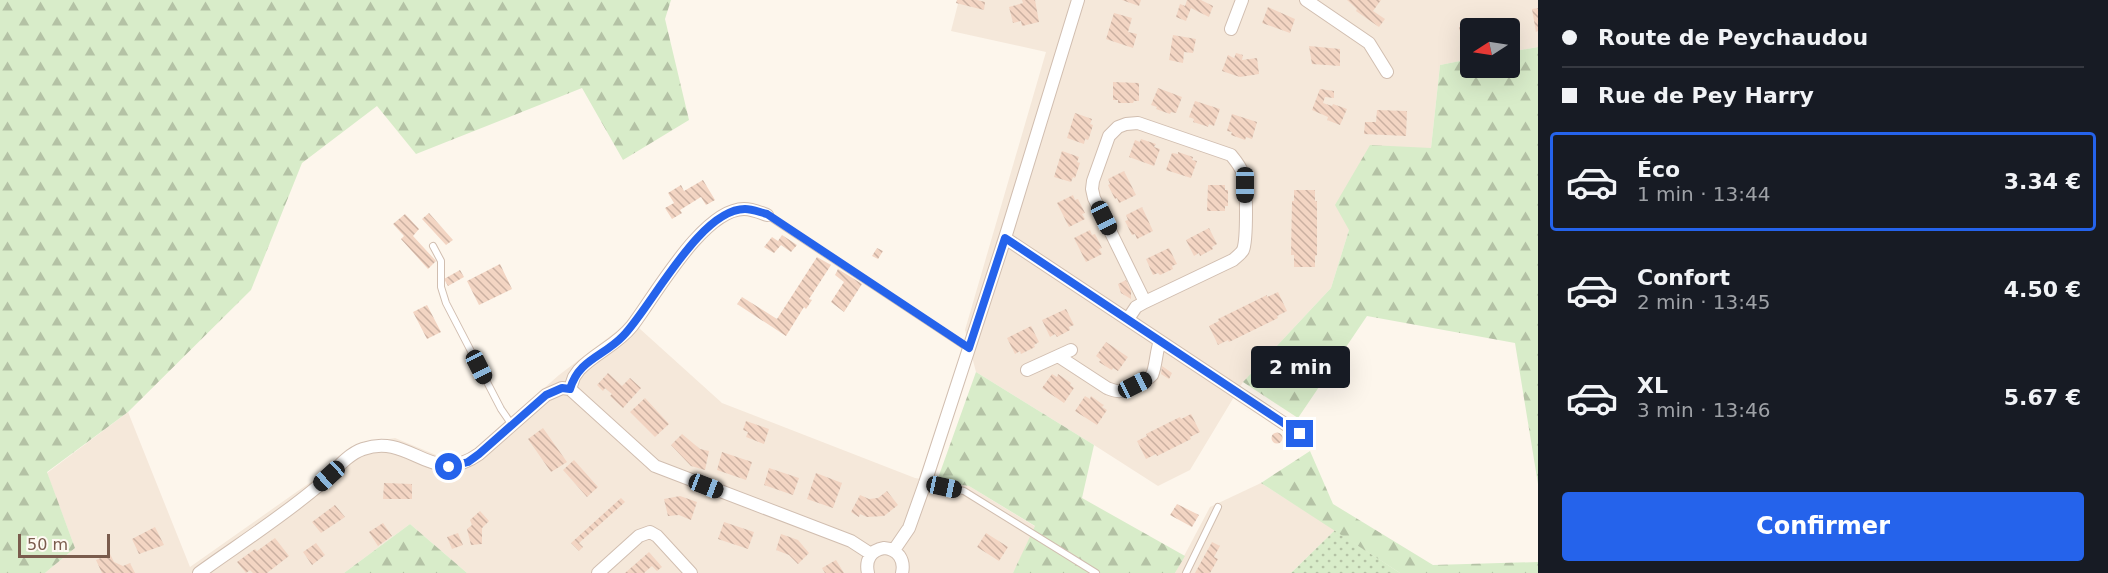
<!DOCTYPE html>
<html lang="fr">
<meta charset="utf-8">
<style>
body{margin:0;font-family:"DejaVu Sans",sans-serif;background:#242831;color:#f1f3f6;height:100vh;display:flex;flex-direction:column;font-size:22px;white-space:nowrap}
*{box-sizing:border-box;margin:0}
p{font-size:20px;color:#9ea1a6}
.icon{flex:none;width:33px;height:33px;fill:none;stroke:currentColor;stroke-width:2;stroke-linecap:round;stroke-linejoin:round}
.map{position:relative;flex:1;overflow:hidden}
.side{display:flex;flex-direction:column;background:#171b24;width:570px}
.side>*{flex:none}
.top-card{display:grid;align-content:center;height:132px;padding:0 24px;background:#171b24}
.needle{width:39px;rotate:258deg}
.fabs{position:absolute;left:1460px;top:18px;display:grid;gap:12px}
.fabs a{display:grid;place-items:center;width:60px;height:60px;border-radius:6px;background:#171b24;box-shadow:0 6px 24px #0002;font-size:30px}
.scale{position:absolute;left:18px;bottom:15px;width:92px;box-sizing:border-box;padding-left:6px;border:3px solid #7a5c4d;border-top:0;font-size:16px;line-height:21px;white-space:nowrap;color:#7a5c4d;-webkit-text-stroke:4px #fffaf3;paint-order:stroke}
.end{position:absolute;width:27px;height:27px;margin:-14px;border:8px solid #2563eb;background:#fff;box-shadow:0 0 0 3px #fff}
.from{border-radius:50%}
.bubble{position:absolute;height:42px;border-radius:6px;background:#171b24;box-shadow:0 6px 24px #0002;font-size:20px;font-weight:700;line-height:42px;text-align:center}
.car{position:absolute;width:18px;height:36px;margin:-18px -9px;border-radius:8px;box-shadow:0 0 4px 2px #0007;background:linear-gradient(#222 24%,#8ab4d8 0 40%,#222 0 76%,#8ab4d8 0 86%,#222 0)}
.top-card b{display:flex;align-items:center;gap:21px;height:57px;font-size:22px}
.top-card b+b{border-top:2px solid #363941}
.top-card i{width:15px;height:15px;background:#f1f3f6}
ul{padding:0;list-style:none}
li{display:flex;align-items:center;gap:18px;height:99px;margin:0 12px 9px;padding:0 12px;border:3px solid transparent;border-radius:6px}
li div{flex:1}
li b{display:block;font-size:22px}
li em{font-style:normal;font-weight:700}
li.active{border-color:#2563eb}
li>.icon{width:54px;height:54px;stroke-width:1.5}
.action{display:flex;gap:12px;margin-top:auto;padding:12px 24px}
.action a{flex:1;height:69px;border-radius:6px;background:#2563eb;color:#fff;font-size:24px;font-weight:700;line-height:69px;text-align:center}
main{display:flex;flex:1;min-height:0}
.map>svg:first-child{display:block}
.residential{fill:#f5e8da}
.grass{fill:url(#grass-dots)}
.forest{fill:url(#forest-firs)}
.building{fill:url(#building-back-hatch)}
.lines{fill:none;stroke-linecap:round;stroke-linejoin:round}
.lane-casing{stroke:#d1beb0;stroke-width:8}
.street-casing{stroke:#d1beb0;stroke-width:14}
.lane{stroke:#fff;stroke-width:6}
.street{stroke:#fff;stroke-width:12}
.route{stroke:#2563eb;stroke-width:8}
</style>
<main>
<div class="map">
<svg width="1538" height="573" viewBox="0 0 1538 573">
<defs>
<pattern id="grass-dots" width="8" height="8" patternUnits="userSpaceOnUse" patternTransform="scale(1.5)"><rect width="8" height="8" fill="#d8ecc9"/><path d="M2 2h.1M6 6h.1" fill="none" stroke="#b4c2a5" stroke-width="1.8" stroke-linecap="round"/></pattern>
<pattern id="forest-firs" width="22" height="20" patternUnits="userSpaceOnUse" patternTransform="scale(1.5)"><rect width="22" height="20" fill="#d8ecc9"/><path d="M5 1l3.5 6h-7zM16 11l3.5 6h-7z" fill="#b4c2a5"/></pattern>
<pattern id="building-back-hatch" width="6" height="6" patternUnits="userSpaceOnUse" patternTransform="scale(1.5)"><rect width="6" height="6" fill="#f3d5c3"/><path d="M-1 5l2 2M0 0l6 6M5-1l2 2" fill="none" stroke="#cab0a1"/></pattern>
</defs>
<rect width="100%" height="100%" fill="#fdf6ec"/>
<path class="residential" d="M 959,0 L 1538,0 L 1538,47 L 1509,52 L 1509,28 L 1470,28 L 1470,59 L 1440,65 L 1431,148 L 1349,230 L 1331,288 L 1243,382 L 1190,470 L 1158,486 L 1094,445 L 976,372 L 965,330 L 1046,52 L 951,31 Z
M 629,319 L 722,403 L 915,478 L 969,486 L 1036,527 L 1013,573 L 467,573 L 410,524 L 344,573 L 45,573 L 75,548 L 47,473 L 128,412 L 190,567 L 366,443 L 395,438 L 458,464 L 559,375 L 617,331 Z
M 1261,483 L 1335,530 L 1291,573 L 1175,573 L 1210,507 Z"/>
<path class="grass" d="M 1335,530 L 1400,573 L 1291,573 Z"/>
<path class="forest" d="M 0,0 L 671,0 L 665,19 L 689,120 L 623,160 L 582,88 L 416,154 L 377,106 L 302,163 L 251,290 L 128,412 L 47,472 L 75,548 L 45,573 L 0,573 Z
M 1538,47 L 1538,484 L 1515,343 L 1367,316 L 1298,418 L 1243,382 L 1331,288 L 1349,230 L 1335,205 L 1370,145 L 1431,148 L 1440,65 L 1470,59 L 1470,68 L 1509,68 L 1509,52 Z
M 976,372 L 1094,445 L 1082,498 L 1185,556 L 1175,573 L 1013,573 L 1035,526 L 969,486 L 937,481 Z
M 1310,451 L 1333,504 L 1433,565 L 1538,562 L 1538,573 L 1400,573 L 1261,483 Z
M 410,524 L 467,573 L 344,573 Z"/>
<path class="building" d="M 957,0 L 977,0 L 985,2 L 984,10 L 956,3 Z
M 1022,0 L 1035,0 L 1039,22 L 1022,26 L 1021,21 L 1013,23 L 1009,7 L 1023,3 Z
M 1122,0 L 1141,0 L 1139,6 Z
M 1187,0 L 1201,0 L 1213,6 L 1209,17 L 1191,8 L 1186,21 L 1176,17 L 1180,4 L 1185,6 Z
M 1347,0 L 1381,0 L 1373,11 L 1385,19 L 1379,27 L 1356,11 L 1357,9 Z
M 1268,7 L 1295,19 L 1290,33 L 1262,23 Z
M 1538,8 L 1538,31 L 1536,32 L 1532,9 Z
M 1114,13 L 1132,18 L 1128,32 L 1137,34 L 1133,48 L 1106,39 Z
M 1464,26 L 1465,29 L 1470,28 L 1470,44 L 1468,45 L 1466,36 L 1461,37 L 1459,27 Z
M 1173,35 L 1196,39 L 1193,53 L 1184,52 L 1183,63 L 1169,60 Z
M 1309,46 L 1340,49 L 1340,66 L 1312,64 Z
M 1236,53 L 1243,55 L 1242,60 L 1257,58 L 1259,74 L 1240,77 L 1222,71 L 1228,55 L 1234,58 Z
M 1113,82 L 1139,83 L 1139,101 L 1134,101 L 1133,103 L 1118,103 L 1118,100 L 1113,100 Z
M 1158,88 L 1182,97 L 1176,113 L 1171,112 L 1170,114 L 1156,109 L 1157,107 L 1151,105 Z
M 1320,89 L 1334,91 L 1334,98 L 1325,97 L 1323,103 L 1332,106 L 1333,104 L 1347,109 L 1340,125 L 1327,120 L 1328,117 L 1312,110 Z
M 1195,101 L 1220,109 L 1214,126 L 1209,124 L 1208,127 L 1206,126 L 1193,122 L 1194,119 L 1189,117 Z
M 1377,110 L 1407,111 L 1406,136 L 1364,134 L 1365,122 L 1376,122 Z
M 1075,113 L 1092,119 L 1090,124 L 1093,125 L 1089,138 L 1088,140 L 1085,139 L 1084,144 L 1067,138 Z
M 1232,114 L 1257,122 L 1252,139 L 1246,137 L 1245,140 L 1231,135 L 1232,132 L 1227,131 Z
M 1141,139 L 1156,144 L 1154,147 L 1160,149 L 1154,166 L 1129,157 L 1135,140 L 1140,142 Z
M 1062,151 L 1079,157 L 1077,162 L 1080,163 L 1075,178 L 1073,177 L 1071,182 L 1054,177 Z
M 1178,152 L 1193,157 L 1192,160 L 1197,161 L 1191,178 L 1166,170 L 1172,153 L 1178,154 Z
M 1124,171 L 1136,195 L 1119,203 L 1117,198 L 1115,199 L 1108,185 L 1110,184 L 1108,179 Z
M 703,180 L 715,200 L 706,205 L 701,197 L 680,210 L 682,213 L 672,219 L 665,208 L 674,203 L 668,193 L 681,185 L 684,191 Z
M 1208,185 L 1225,185 L 1225,190 L 1228,190 L 1228,206 L 1225,206 L 1225,211 L 1207,211 Z
M 1294,190 L 1315,190 L 1315,201 L 1317,201 L 1317,255 L 1315,256 L 1315,267 L 1294,267 L 1294,255 L 1291,255 L 1292,201 L 1294,201 Z
M 1073,195 L 1075,200 L 1078,199 L 1085,213 L 1082,214 L 1085,219 L 1069,227 L 1057,203 Z
M 1142,207 L 1153,231 L 1137,239 L 1135,234 L 1132,235 L 1125,221 L 1128,220 L 1126,215 Z
M 429,213 L 453,240 L 446,245 L 422,219 Z
M 405,214 L 419,229 L 413,236 L 436,261 L 428,269 L 401,239 L 404,236 L 393,224 Z
M 1209,228 L 1217,244 L 1212,247 L 1213,249 L 1200,256 L 1199,253 L 1194,256 L 1186,240 Z
M 1090,230 L 1092,235 L 1095,234 L 1102,248 L 1099,249 L 1102,254 L 1086,262 L 1074,238 Z
M 782,235 L 797,245 L 791,252 L 781,245 L 774,253 L 764,247 L 772,237 L 778,241 Z
M 877,248 L 883,251 L 878,259 L 872,256 Z
M 1169,248 L 1177,264 L 1172,266 L 1173,269 L 1160,275 L 1158,273 L 1153,275 L 1146,259 Z
M 817,257 L 831,265 L 809,299 L 812,300 L 806,309 L 804,307 L 786,336 L 737,304 L 742,297 L 777,319 Z
M 500,264 L 512,289 L 479,305 L 467,281 Z
M 838,269 L 862,284 L 844,312 L 831,302 L 844,282 L 835,275 Z
M 460,270 L 464,277 L 448,286 L 444,279 Z
M 1126,280 L 1131,291 L 1131,299 L 1121,293 L 1118,284 Z
M 1278,292 L 1287,311 L 1277,316 L 1278,318 L 1229,342 L 1228,340 L 1218,345 L 1209,326 L 1219,321 L 1218,319 L 1267,295 L 1267,297 Z
M 427,305 L 441,332 L 427,339 L 413,312 Z
M 1066,309 L 1074,325 L 1069,327 L 1070,330 L 1057,337 L 1055,334 L 1050,337 L 1042,320 Z
M 1031,326 L 1039,342 L 1034,345 L 1035,347 L 1021,354 L 1020,351 L 1015,354 L 1007,338 Z
M 1106,342 L 1128,357 L 1118,371 L 1113,368 L 1112,370 L 1110,369 L 1099,362 L 1101,360 L 1096,356 Z
M 1162,366 L 1172,373 L 1169,379 L 1161,374 Z
M 608,373 L 622,386 L 630,378 L 641,388 L 623,408 L 610,396 L 612,394 L 605,388 L 603,391 L 597,385 Z
M 1052,374 L 1057,377 L 1058,374 L 1071,383 L 1070,385 L 1074,388 L 1064,403 L 1042,388 Z
M 1085,396 L 1090,399 L 1091,396 L 1102,404 L 1104,405 L 1102,407 L 1107,410 L 1097,425 L 1075,411 Z
M 645,398 L 669,424 L 655,437 L 630,412 Z
M 1191,414 L 1200,432 L 1190,437 L 1191,439 L 1157,456 L 1156,454 L 1146,459 L 1137,441 L 1147,436 L 1146,434 L 1180,417 L 1181,419 Z
M 746,421 L 769,429 L 764,444 L 746,437 L 748,432 L 743,430 Z
M 543,428 L 567,462 L 551,472 L 528,439 Z
M1271.5 438a5.5 5.5 0 1 1 11 0a5.5 5.5 0 1 1-11 0Z
M 682,434 L 700,449 L 709,451 L 705,470 L 691,466 L 671,445 Z
M 722,452 L 752,462 L 746,480 L 717,470 Z
M 574,460 L 598,487 L 587,497 L 563,470 Z
M 769,468 L 799,478 L 793,495 L 764,485 Z
M 816,473 L 842,483 L 833,508 L 807,499 Z
M 384,483 L 412,484 L 412,499 L 383,499 Z
M 887,491 L 898,505 L 884,516 L 867,517 L 860,514 L 859,517 L 851,512 L 860,495 L 869,499 L 878,498 Z
M 680,496 L 697,502 L 691,520 L 679,515 L 668,516 L 664,499 Z
M 621,498 L 625,502 L 579,543 L 583,547 L 579,551 L 571,543 Z
M 1177,504 L 1199,515 L 1192,527 L 1170,515 Z
M 335,505 L 345,517 L 321,533 L 312,522 Z
M 480,511 L 489,521 L 482,528 L 482,544 L 471,545 L 467,529 L 472,525 L 470,520 Z
M 724,522 L 754,532 L 748,549 L 718,539 Z
M 383,523 L 392,536 L 378,546 L 369,532 Z
M 155,527 L 164,545 L 139,554 L 132,539 Z
M 458,533 L 463,545 L 452,549 L 447,537 Z
M 986,533 L 1008,547 L 999,561 L 977,547 Z
M 781,534 L 798,540 L 809,553 L 798,564 L 789,555 L 776,550 Z
M 275,538 L 289,556 L 267,573 L 253,573 L 250,570 L 246,573 L 237,562 L 255,549 L 257,551 Z
M 1212,542 L 1220,546 L 1214,557 L 1218,559 L 1210,573 L 1195,573 Z
M 316,543 L 325,555 L 312,565 L 303,552 Z
M 649,552 L 662,567 L 657,571 L 652,566 L 644,573 L 625,573 Z
M 110,554 L 114,562 L 123,566 L 130,563 L 135,573 L 102,573 L 96,560 Z
M 836,560 L 844,573 L 825,573 L 822,568 Z"/>
<g class="lines">
<defs>
<path id="lane" d="M 767,215 L 968,348
M 433,246 L 441,261 L 441,287 L 446,303 L 501,409 L 512,425
M 925,483 L 964,491 L 1096,573
M 1186,573 L 1218,507"/>
<path id="street" d="M 1306,0 L 1369,43 L 1387,72
M 1231,29 L 1242,0
M 1005,238 L 1300,434
M 1128,319 L 1136,307 L 1145,302 L 1233,260 C 1236,257 1241,254 1243,250 C 1247,240 1247,185 1243,174 C 1241,167 1236,161 1231,155 L 1138,123 L 1126,124 L 1118,127 L 1109,136 L 1093,181 L 1092,189 L 1094,198 L 1145,302
M 1058,356 L 1107,388 C 1112,390 1116,392 1121,391 C 1129,389 1147,381 1152,375 C 1156,367 1156,351 1160,341
M 1027,370 L 1071,350
M 570,389 L 655,466 L 851,541 L 871,554
M 570,389 L 574,377 L 579,370 C 595,353 617,345 632,326 C 655,296 703,209 744,209 C 752,209 759,212 767,215
M 894,550 L 909,528 L 925,483 L 1005,238 L 1078,0
M 199,573 C 238,545 280,518 317,487 C 331,476 345,455 363,449 C 411,432 431,488 479,454 L 546,395 L 562,388 L 570,389
M 598,573 L 639,536 L 650,532 L 657,536 L 691,573
M 868,573 C 865,560 871,550 884,548 C 898,549 905,560 902,573"/>
</defs>
<use href="#lane" class="lane-casing"/>
<use href="#street" class="street-casing"/>
<use href="#lane" class="lane"/>
<use href="#street" class="street"/>
</g>
<g class="lines">
<path class="route" d="M 449,467 L 468,462 L 479,454 L 546,395 L 562,388 L 570,389 C 579,359 603,357 623,336 C 652,306 700,209 745,209 C 752,209 759,212 767,214 L 969,348 L 1005,238 L 1300,434"/>
</g>
</svg>
<div class="fabs">
<a><svg class="needle" viewBox="-14 -14 28 28"><path d="M0-13l5 13h-10z" fill="#e53935"/><path d="M0 13l5-13h-10z" fill="#9ea1a6"/></svg></a>
</div>
<div class="scale">50 m</div>
<i class="end from" style="left:449px;top:467px"></i>
<i class="end" style="left:1300px;top:434px"></i>
<div class="bubble" style="left:1251px;top:346px;width:99px">2 min</div>
<i class="car" style="left:1245px;top:185px;rotate:180deg"></i>
<i class="car" style="left:1104px;top:218px;rotate:154deg"></i>
<i class="car" style="left:479px;top:367px;rotate:153deg"></i>
<i class="car" style="left:1135px;top:385px;rotate:63deg"></i>
<i class="car" style="left:329px;top:476px;rotate:228deg"></i>
<i class="car" style="left:706px;top:486px;rotate:111deg"></i>
<i class="car" style="left:944px;top:487px;rotate:102deg"></i>
</div>
<section class="side">
<div class="top-card">
<b><i class="from"></i>Route de Peychaudou</b>
<b><i></i>Rue de Pey Harry</b>
</div>
<ul>
<li class="active"><svg class="icon" aria-label="car" viewBox="0 0 24 24"><path d="M5 17H2v-5l4-1 3-4h7l3 4 3 1v5h-3M9 17h6M6 11h13"/><circle cx="7" cy="17" r="2"/><circle cx="17" cy="17" r="2"/></svg><div><b>Éco</b><p>1 min · 13:44</p></div><em>3.34 €</em></li>
<li><svg class="icon" aria-label="car" viewBox="0 0 24 24"><path d="M5 17H2v-5l4-1 3-4h7l3 4 3 1v5h-3M9 17h6M6 11h13"/><circle cx="7" cy="17" r="2"/><circle cx="17" cy="17" r="2"/></svg><div><b>Confort</b><p>2 min · 13:45</p></div><em>4.50 €</em></li>
<li><svg class="icon" aria-label="car" viewBox="0 0 24 24"><path d="M5 17H2v-5l4-1 3-4h7l3 4 3 1v5h-3M9 17h6M6 11h13"/><circle cx="7" cy="17" r="2"/><circle cx="17" cy="17" r="2"/></svg><div><b>XL</b><p>3 min · 13:46</p></div><em>5.67 €</em></li>
</ul>
<div class="action"><a>Confirmer</a></div>
</section>
</main>
